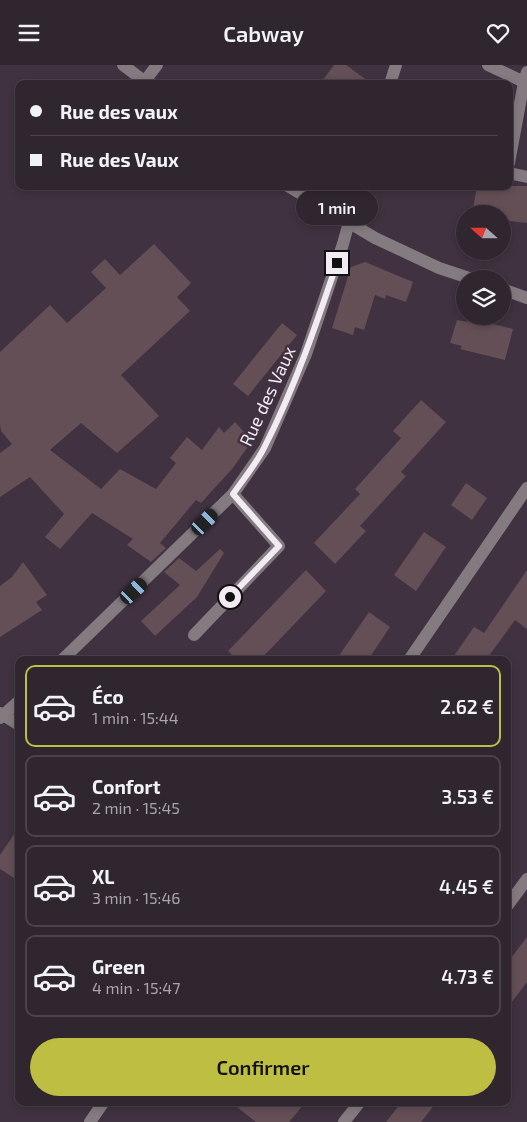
<!DOCTYPE html>
<html lang="fr">
<meta charset="utf-8">
<style>
body{margin:0;font-family:"Exo 2",sans-serif;background:#3c323c;color:#f1f3f6;height:100vh;display:flex;flex-direction:column;font-size:19px;white-space:nowrap}
*{box-sizing:border-box;margin:0}
p{font-size:16px;color:#a8a5ab}
.icon{flex:none;width:28px;height:28px;fill:none;stroke:currentColor;stroke-width:2;stroke-linecap:round;stroke-linejoin:round}
.map{position:relative;flex:1;overflow:hidden}
.sheet{position:absolute;left:15px;top:591px;width:496px;height:450px;display:flex;flex-direction:column;background:#302630;border-radius:10px;box-shadow:0 2px 8px #0003,0 0 0 1px #4b434c}
.sheet>*{flex:none}
.banner{position:absolute;left:15px;top:15px;width:498px;height:110px;border-radius:10px;box-shadow:0 2px 8px #0003,0 0 0 1px #4b434c;display:grid;align-content:center;height:110px;padding:0 15px;background:#302630}
.needle{width:32px;rotate:291deg}
.fabs{position:absolute;left:456px;top:140px;display:grid;gap:10px}
.fabs a{display:grid;place-items:center;width:55px;height:55px;border-radius:50%;background:#302630;box-shadow:0 2px 8px #0003,0 0 0 1px #4b434c;font-size:25px}
.end{position:absolute;width:22px;height:22px;margin:-11px;border:6px solid #f3ebf4;background:#111;box-shadow:0 0 0 2px #111}
.from{border-radius:50%}
.bubble{position:absolute;height:35px;border-radius:18px;background:#302630;box-shadow:0 2px 8px #0003,0 0 0 1px #4b434c;font-size:16px;font-weight:600;line-height:35px;text-align:center}
.car{position:absolute;width:15px;height:30px;margin:-15px -8px;border-radius:6px;box-shadow:0 0 4px 1px #0007;background:linear-gradient(#222 24%,#8ab4d8 0 40%,#222 0 76%,#8ab4d8 0 86%,#222 0)}
.banner b{display:flex;align-items:center;gap:18px;height:48px;font-size:19px}
.banner b+b{border-top:1px solid #4b434c}
.banner i{width:12px;height:12px;background:#f1f3f6}
ul{padding:9px 0 0;list-style:none}
li{display:flex;align-items:center;gap:15px;height:82px;margin:0 10px 8px;padding:0 5px;border:2px solid #4b434c;border-radius:10px}
li div{flex:1}
li b{display:block;font-size:19px}
li em{font-style:normal;font-weight:600}
li.active{border-color:#bebe42}
li>.icon{width:45px;height:45px;stroke-width:1.5}
.action{display:flex;gap:10px;margin-top:auto;padding:10px 15px}
.action a{flex:1;height:58px;border-radius:30px;background:#bebe42;color:#111;font-size:20px;font-weight:600;line-height:58px;text-align:center}
header{display:flex;justify-content:space-between;align-items:center;height:65px;padding:0 15px;background:#302630;font-size:22px;font-weight:600}
.map>svg:first-child{display:block}
.building{fill:#644f56}
.lines{fill:none;stroke-linecap:round;stroke-linejoin:round}
.minor{stroke:#847b80;stroke-width:12}
.route{stroke:#f3ebf4;stroke-width:6}
.labels{text-anchor:middle;dominant-baseline:central;stroke-width:5;stroke-linejoin:round;paint-order:stroke}
.street-label{font-size:18px;fill:#f3ebf4;stroke:#403240}
</style>
<header><svg class="icon" aria-label="menu" viewBox="0 0 24 24"><path d="M4 6h16M4 12h16M4 18h16"/></svg>Cabway<svg class="icon" aria-label="heart" viewBox="0 0 24 24"><path d="M12 20l-8-8c-3-5 5-10 8-4 3-6 11-1 8 4z"/></svg></header>
<div class="map">
<svg width="527" height="1057" viewBox="0 0 527 1057">
<rect width="100%" height="100%" fill="#403240"/>
<path class="building" d="M 334,0 L 346,0 L 372,19 L 320,19 Z
M 477,121 L 527,121 L 527,158 L 502,155 L 502,149 L 472,149 Z
M 154,179 L 191,218 L 177,232 L 190,246 L 121,310 L 159,351 L 117,388 L 81,358 L 50,385 L 101,424 L 120,404 L 156,424 L 176,398 L 170,393 L 187,372 L 202,385 L 219,362 L 224,368 L 235,357 L 252,376 L 232,404 L 201,438 L 196,435 L 160,478 L 166,483 L 151,497 L 127,480 L 133,474 L 92,448 L 60,484 L 45,472 L 64,449 L 30,412 L 0,432 L 0,388 L 12,379 L 1,366 L 0,359 L 0,287 L 50,240 L 67,258 L 106,223 L 91,207 L 105,194 L 120,210 Z
M 365,197 L 413,217 L 406,237 L 386,230 L 385,234 L 375,230 L 364,265 L 355,262 L 353,270 L 332,263 L 351,202 Z
M 468,253 L 513,264 L 505,295 L 460,284 L 462,281 L 450,278 L 457,255 L 467,257 Z
M 282,258 L 297,270 L 248,331 L 233,319 Z
M 421,335 L 446,357 L 401,407 L 406,411 L 360,461 L 366,466 L 335,499 L 314,478 L 360,429 L 355,424 L 401,373 L 393,366 Z
M 466,418 L 487,433 L 472,455 L 451,440 Z
M 424,467 L 446,482 L 416,526 L 394,510 Z
M 220,484 L 224,488 L 197,532 L 155,571 L 141,556 L 180,520 L 164,507 L 179,493 L 196,506 Z
M 23,497 L 47,530 L 36,537 L 42,545 L 0,572 L 0,521 L 12,512 Z
M 306,505 L 326,526 L 260,595 L 237,595 L 228,586 Z
M 527,505 L 527,564 L 515,555 L 486,595 L 451,595 L 474,562 L 484,568 Z
M 369,547 L 390,562 L 368,595 L 336,595 Z
M 19,762 L 19,816 L 0,804 L 0,790 Z
M 527,872 L 527,917 L 508,942 L 508,897 Z
M 232,1038 L 305,1038 L 289,1057 L 256,1057 Z
M 401,1038 L 436,1038 L 421,1057 L 386,1057 Z"/>
<g class="lines">
<path class="minor" d="M 123,0 L 148,19
M 488,0 L 524,17 L 527,7
M 145,16 L 157,0
M 390,19 L 396,0
M 509,98 L 524,17
M 509,108 L 527,112
M 288,121 L 375,173 L 439,203 L 472,214
M 502,224 L 527,233
M 194,570 L 279,481 L 233,429
M 62,595 L 233,429 L 265,383 L 306,289 L 343,179 L 349,157 L 350,139 L 356,121
M 409,595 L 527,423
M 0,648 L 19,660
M 0,653 L 19,636
M 508,840 L 527,814
M 90,1057 L 103,1038
M 344,1057 L 359,1038"/>
</g>
<g class="lines">
<path class="route" d="M 230,532 L 279,481 L 233,429 C 244,413 257,398 265,381 C 295,322 316,260 337,198"/>
</g>
<g class="labels">
<g class="street-label">
<text transform="translate(267 331) rotate(-65)">Rue des Vaux</text>
</g>
</g>
</svg>
<div class="fabs">
<a><svg class="needle" viewBox="-14 -14 28 28"><path d="M0-13l5 13h-10z" fill="#e53935"/><path d="M0 13l5-13h-10z" fill="#a8a5ab"/></svg></a>
<a><svg class="icon" aria-label="layers" viewBox="0 0 24 24"><path d="M12 4l9 5-9 5-9-5zM3 14l9 5 9-5"/></svg></a>
</div>
<i class="end from" style="left:230px;top:532px"></i>
<i class="end" style="left:337px;top:198px"></i>
<div class="bubble" style="left:296px;top:125px;width:82px">1 min</div>
<i class="car" style="left:205px;top:457px;rotate:45deg"></i>
<i class="car" style="left:134px;top:526px;rotate:47deg"></i>
<div class="banner">
<b><i class="from"></i>Rue des vaux</b>
<b><i></i>Rue des Vaux</b>
</div>
<section class="sheet">
<ul>
<li class="active"><svg class="icon" aria-label="car" viewBox="0 0 24 24"><path d="M5 17H2v-5l4-1 3-4h7l3 4 3 1v5h-3M9 17h6M6 11h13"/><circle cx="7" cy="17" r="2"/><circle cx="17" cy="17" r="2"/></svg><div><b>Éco</b><p>1 min · 15:44</p></div><em>2.62 €</em></li>
<li><svg class="icon" aria-label="car" viewBox="0 0 24 24"><path d="M5 17H2v-5l4-1 3-4h7l3 4 3 1v5h-3M9 17h6M6 11h13"/><circle cx="7" cy="17" r="2"/><circle cx="17" cy="17" r="2"/></svg><div><b>Confort</b><p>2 min · 15:45</p></div><em>3.53 €</em></li>
<li><svg class="icon" aria-label="car" viewBox="0 0 24 24"><path d="M5 17H2v-5l4-1 3-4h7l3 4 3 1v5h-3M9 17h6M6 11h13"/><circle cx="7" cy="17" r="2"/><circle cx="17" cy="17" r="2"/></svg><div><b>XL</b><p>3 min · 15:46</p></div><em>4.45 €</em></li>
<li><svg class="icon" aria-label="car" viewBox="0 0 24 24"><path d="M5 17H2v-5l4-1 3-4h7l3 4 3 1v5h-3M9 17h6M6 11h13"/><circle cx="7" cy="17" r="2"/><circle cx="17" cy="17" r="2"/></svg><div><b>Green</b><p>4 min · 15:47</p></div><em>4.73 €</em></li>
</ul>
<div class="action"><a>Confirmer</a></div>
</section>
</div>
